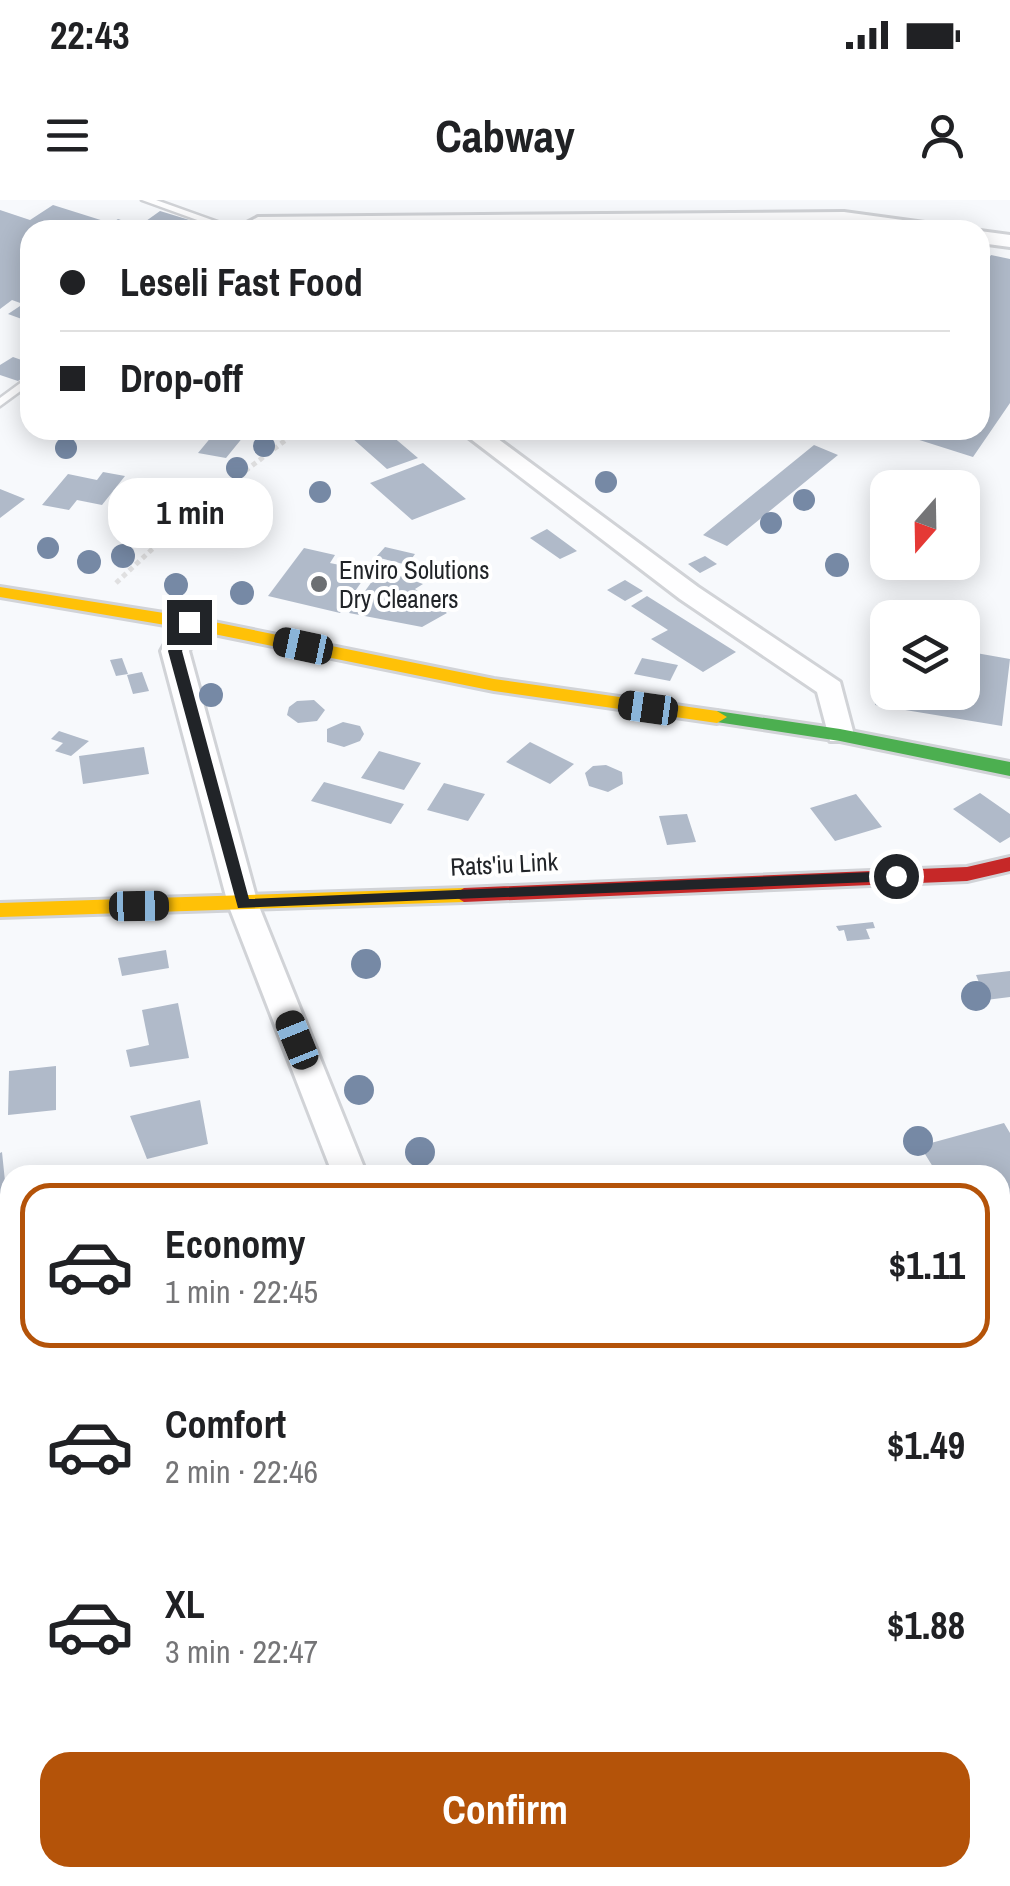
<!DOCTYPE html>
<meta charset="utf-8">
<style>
body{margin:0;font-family:"Archivo Narrow",sans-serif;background:#f6f6f6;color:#202124;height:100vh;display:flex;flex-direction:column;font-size:38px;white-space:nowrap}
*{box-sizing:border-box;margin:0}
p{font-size:32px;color:#757577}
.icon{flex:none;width:55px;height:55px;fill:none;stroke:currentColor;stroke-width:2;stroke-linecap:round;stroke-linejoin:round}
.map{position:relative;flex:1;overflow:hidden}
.sheet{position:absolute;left:0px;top:965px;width:1010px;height:722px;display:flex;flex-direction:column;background:#fff;border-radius:30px 30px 0 0;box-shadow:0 5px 25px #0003}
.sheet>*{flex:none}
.hud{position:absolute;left:20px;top:20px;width:970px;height:220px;border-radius:30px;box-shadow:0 5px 25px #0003;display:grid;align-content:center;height:220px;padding:0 40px;background:#fff}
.needle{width:65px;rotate:200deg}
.controls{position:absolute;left:870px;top:270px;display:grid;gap:20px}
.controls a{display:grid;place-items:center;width:110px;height:110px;border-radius:20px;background:#fff;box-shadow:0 5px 25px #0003;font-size:50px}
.end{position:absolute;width:45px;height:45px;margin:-22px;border:12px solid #212428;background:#fff;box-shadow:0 0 0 5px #fff}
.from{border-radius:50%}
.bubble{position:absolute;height:70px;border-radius:30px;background:#fff;box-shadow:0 5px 25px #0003;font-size:32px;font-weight:700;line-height:70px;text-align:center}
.car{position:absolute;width:30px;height:60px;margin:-30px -15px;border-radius:12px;box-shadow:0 0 8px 2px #0007;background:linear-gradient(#222 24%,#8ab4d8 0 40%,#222 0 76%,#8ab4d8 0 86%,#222 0)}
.hud b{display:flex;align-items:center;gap:35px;height:95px;font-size:38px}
.hud b+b{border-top:2px solid #e0e0e0}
.hud i{width:25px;height:25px;background:#202124}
ul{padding:18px 0 0;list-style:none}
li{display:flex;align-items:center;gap:30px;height:165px;margin:0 20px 15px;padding:0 20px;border:5px solid transparent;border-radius:30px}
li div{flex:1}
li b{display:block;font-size:38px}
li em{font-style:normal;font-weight:700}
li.current{border-color:#b45309}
li>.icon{width:90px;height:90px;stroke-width:1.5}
.action{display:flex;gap:20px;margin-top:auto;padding:20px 40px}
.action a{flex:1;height:115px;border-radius:30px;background:#b45309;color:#fff;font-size:40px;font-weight:700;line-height:115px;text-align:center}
.status{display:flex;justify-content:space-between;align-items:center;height:70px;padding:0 50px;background:#fff;direction:ltr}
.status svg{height:28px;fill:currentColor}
header{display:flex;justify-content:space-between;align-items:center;height:130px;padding:0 40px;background:#fff;font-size:45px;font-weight:700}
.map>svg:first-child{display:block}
.building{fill:#b0bac9}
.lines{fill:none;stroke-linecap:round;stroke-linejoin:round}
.lane-casing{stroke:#d1d3d7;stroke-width:5}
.street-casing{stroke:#d1d3d7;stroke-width:6}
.fast-casing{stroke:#d1d3d7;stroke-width:6}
.slow-casing{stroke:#d1d3d7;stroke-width:6}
.jam-casing{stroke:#d1d3d7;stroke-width:6}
.path{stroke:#e0e0e1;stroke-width:5;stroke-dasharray:5 4;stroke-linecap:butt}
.lane{fill:#fefeff;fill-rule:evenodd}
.street{fill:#fefeff;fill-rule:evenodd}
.fast{fill:#4caf50;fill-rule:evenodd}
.slow{fill:#ffc107;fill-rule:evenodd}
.jam{fill:#c62828;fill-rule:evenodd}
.tree{fill:#7689a5}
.route{fill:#212428}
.poi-dot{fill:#6c6f72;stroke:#fff;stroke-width:4}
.labels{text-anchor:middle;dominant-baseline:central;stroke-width:8;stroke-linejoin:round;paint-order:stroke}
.poi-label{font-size:25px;fill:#212428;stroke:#fff;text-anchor:start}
.street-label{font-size:25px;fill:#212428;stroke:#fff}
</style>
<div class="status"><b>22:43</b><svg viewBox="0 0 49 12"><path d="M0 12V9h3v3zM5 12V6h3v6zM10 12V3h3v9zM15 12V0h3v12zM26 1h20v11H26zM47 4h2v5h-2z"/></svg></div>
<header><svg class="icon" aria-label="menu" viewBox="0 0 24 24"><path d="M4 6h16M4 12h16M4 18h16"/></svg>Cabway<svg class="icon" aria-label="person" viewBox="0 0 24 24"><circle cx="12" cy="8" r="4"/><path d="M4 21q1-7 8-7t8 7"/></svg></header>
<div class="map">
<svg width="1010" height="1686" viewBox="0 0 1010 1686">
<rect width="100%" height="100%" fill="#f7f9fc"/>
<path class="building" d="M 53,5 L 107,22 L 95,30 L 30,30 L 30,122 L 8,114 L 23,104 L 12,100 L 0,109 L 0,10 L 30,20 Z
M 160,11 L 219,29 L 219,30 L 102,30 L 118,19 L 139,26 Z
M 991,55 L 1010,59 L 1010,203 L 973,257 L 891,231 L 980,230 L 980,56 L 989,58 Z
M 13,157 L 30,163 L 30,173 L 18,181 L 0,175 L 0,165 Z
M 217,230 L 241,230 L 248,231 L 226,258 L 198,253 Z
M 343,230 L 385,230 L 418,258 L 387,269 Z
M 814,245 L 838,255 L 727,346 L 703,335 Z
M 423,263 L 466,299 L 412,320 L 370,283 Z
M 103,272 L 125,276 L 102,305 L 77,300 L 69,310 L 42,305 L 68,274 L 97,280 Z
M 0,289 L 25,299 L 0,318 Z
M 547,329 L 577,351 L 560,359 L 530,338 Z
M 385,347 L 415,354 L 407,365 L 376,357 Z
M 304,348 L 335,355 L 330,363 L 369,371 L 340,413 L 268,396 Z
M 705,356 L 717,364 L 700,373 L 688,364 Z
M 381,369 L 423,384 L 415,389 L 447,413 L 422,427 L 349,413 Z
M 625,380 L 643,391 L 625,401 L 607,390 Z
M 647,396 L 736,452 L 703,472 L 651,439 L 668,430 L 631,406 Z
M 976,453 L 1010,459 L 1002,526 L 875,505 L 882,479 L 888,480 L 888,492 L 968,494 Z
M 122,458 L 128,474 L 116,476 L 110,460 Z
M 642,458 L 678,465 L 670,481 L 634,474 Z
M 142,472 L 149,491 L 133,494 L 127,475 Z
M 314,500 L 325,510 L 317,521 L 298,523 L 287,515 L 289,507 L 297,501 Z
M 343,522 L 360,526 L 364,534 L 360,541 L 344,547 L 327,542 L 327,529 Z
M 59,531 L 89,541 L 71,556 L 55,551 L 63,543 L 51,539 Z
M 530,542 L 574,564 L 550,584 L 506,562 Z
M 144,547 L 149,574 L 83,584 L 79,556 Z
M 379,551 L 421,563 L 404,590 L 361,578 Z
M 606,565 L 622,572 L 623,584 L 608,592 L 589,586 L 585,573 L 593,566 Z
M 324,582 L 404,604 L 391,624 L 311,601 Z
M 444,583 L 485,594 L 468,621 L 427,610 Z
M 980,593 L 1010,614 L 1010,637 L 1000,643 L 953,609 Z
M 856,594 L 882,627 L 835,641 L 810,608 Z
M 687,614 L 696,642 L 667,645 L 659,616 Z
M 873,722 L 875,728 L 866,729 L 870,739 L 847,741 L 844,730 L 839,731 L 836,726 Z
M 166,750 L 169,768 L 122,776 L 118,758 Z
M 1010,771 L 1010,797 L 986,800 L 976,775 Z
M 178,803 L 189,858 L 130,867 L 126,850 L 149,845 L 142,810 Z
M 56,866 L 56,910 L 8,915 L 9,871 Z
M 200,900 L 208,944 L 147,959 L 130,916 Z
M 1004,923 L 1010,933 L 1010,1002 L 1000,1005 L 1000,975 L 938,975 L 920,946 Z
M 2,952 L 10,1030 L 0,1032 L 0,953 Z
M 1010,1409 L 1010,1457 L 1000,1463 L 1000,1415 Z
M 736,1678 L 781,1678 L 789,1686 L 728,1686 Z
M 862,1678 L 906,1678 L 901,1686 L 857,1686 Z"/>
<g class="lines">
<defs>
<path id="lane" d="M 142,0 L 156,0 L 240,30 L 225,30 Z
M 30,176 L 30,184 L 0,206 L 0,198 Z"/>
<path id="street" d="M 844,12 L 932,24 L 943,30 L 885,30 L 844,24 L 258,29 L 247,23 L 258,17 Z
M 980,31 L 1010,35 L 1010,47 L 980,43 Z
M 459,230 L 486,230 L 698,387 L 840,482 L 854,535 L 850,541 L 830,541 L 817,492 L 680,399 Z
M 189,415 L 202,423 L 189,451 L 258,704 L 367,975 L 333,975 L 228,704 L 161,451 L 180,417 Z
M 1010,1241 L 1010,1275 L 1000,1279 L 1000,1245 Z
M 1010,1325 L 1010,1367 L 1000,1371 L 1000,1329 Z
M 10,1657 L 10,1678 L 35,1678 L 32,1686 L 0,1686 L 0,1661 Z
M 576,1678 L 629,1678 L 626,1686 L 573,1686 Z"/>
<path id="fast" d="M 717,511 L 840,529 L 1010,562 L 1010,576 L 840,541 L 710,521 L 707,517 L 710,513 Z"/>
<path id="slow" d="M 0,387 L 189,417 L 494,479 L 717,511 L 727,517 L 717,523 L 494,491 L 189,429 L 0,397 Z
M 464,688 L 475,695 L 464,702 L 0,717 L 0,703 Z"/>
<path id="jam" d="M 1010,657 L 1010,671 L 967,681 L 464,702 L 453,695 L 464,688 L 967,667 Z"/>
</defs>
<use href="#lane" class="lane-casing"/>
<use href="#street" class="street-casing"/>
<use href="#fast" class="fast-casing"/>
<use href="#slow" class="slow-casing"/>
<use href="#jam" class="jam-casing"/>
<path class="path" d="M 116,383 L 195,309 L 299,230"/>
<use href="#lane" class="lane"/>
<use href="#street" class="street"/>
<use href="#fast" class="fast"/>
<use href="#slow" class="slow"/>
<use href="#jam" class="jam"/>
</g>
<g class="tree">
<circle cx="264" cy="246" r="11"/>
<circle cx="66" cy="248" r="11"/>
<circle cx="237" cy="268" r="11"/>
<circle cx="606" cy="282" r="11"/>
<circle cx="216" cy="290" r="11"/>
<circle cx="320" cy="292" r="11"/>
<circle cx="804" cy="300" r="11"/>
<circle cx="166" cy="318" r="11"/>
<circle cx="771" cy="323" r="11"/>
<circle cx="48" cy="348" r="11"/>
<circle cx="123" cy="356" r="12"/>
<circle cx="89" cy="362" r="12"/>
<circle cx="837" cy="365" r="12"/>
<circle cx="176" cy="385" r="12"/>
<circle cx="242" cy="393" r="12"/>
<circle cx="211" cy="495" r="12"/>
<circle cx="366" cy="764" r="15"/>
<circle cx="976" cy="796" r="15"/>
<circle cx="359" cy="890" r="15"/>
<circle cx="918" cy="941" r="15"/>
<circle cx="420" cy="952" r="15"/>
</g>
<path class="route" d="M 189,418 L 195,422 L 182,451 L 249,699 L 896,671 L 904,676 L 896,681 L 238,708 L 168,451 L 182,422 Z"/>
<circle class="poi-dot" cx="319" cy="384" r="10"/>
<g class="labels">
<g class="poi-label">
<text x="339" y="370">Enviro Solutions<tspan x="339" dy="29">Dry Cleaners</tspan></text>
</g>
<g class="street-label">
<text transform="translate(504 664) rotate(-3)">Rats'iu Link</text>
</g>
</g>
</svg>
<div class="controls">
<a><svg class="needle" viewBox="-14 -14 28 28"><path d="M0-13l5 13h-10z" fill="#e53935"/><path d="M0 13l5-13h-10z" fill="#757577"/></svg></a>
<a><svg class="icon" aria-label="layers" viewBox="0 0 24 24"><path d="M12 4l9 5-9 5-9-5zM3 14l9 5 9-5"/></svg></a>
</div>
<i class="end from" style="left:896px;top:676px"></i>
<i class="end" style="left:189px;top:422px"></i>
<div class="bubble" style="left:108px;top:278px;width:165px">1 min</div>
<i class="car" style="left:303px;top:446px;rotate:282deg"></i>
<i class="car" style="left:648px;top:508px;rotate:278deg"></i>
<i class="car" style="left:139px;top:706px;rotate:89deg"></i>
<i class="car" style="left:297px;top:840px;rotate:338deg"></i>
<div class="hud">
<b><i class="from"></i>Leseli Fast Food</b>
<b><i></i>Drop-off</b>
</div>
<section class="sheet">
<ul>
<li class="current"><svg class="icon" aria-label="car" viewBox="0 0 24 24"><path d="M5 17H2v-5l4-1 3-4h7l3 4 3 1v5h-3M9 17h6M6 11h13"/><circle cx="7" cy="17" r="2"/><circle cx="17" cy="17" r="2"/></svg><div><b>Economy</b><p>1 min · 22:45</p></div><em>$1.11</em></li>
<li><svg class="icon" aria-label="car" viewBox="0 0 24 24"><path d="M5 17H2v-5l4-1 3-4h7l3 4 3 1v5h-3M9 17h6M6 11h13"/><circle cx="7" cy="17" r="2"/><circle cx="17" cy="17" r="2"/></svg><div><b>Comfort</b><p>2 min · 22:46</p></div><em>$1.49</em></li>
<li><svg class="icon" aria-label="car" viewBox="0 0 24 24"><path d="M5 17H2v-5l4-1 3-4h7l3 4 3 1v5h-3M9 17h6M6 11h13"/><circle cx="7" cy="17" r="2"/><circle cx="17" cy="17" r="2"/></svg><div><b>XL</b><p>3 min · 22:47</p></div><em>$1.88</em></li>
</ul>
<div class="action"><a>Confirm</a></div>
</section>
</div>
